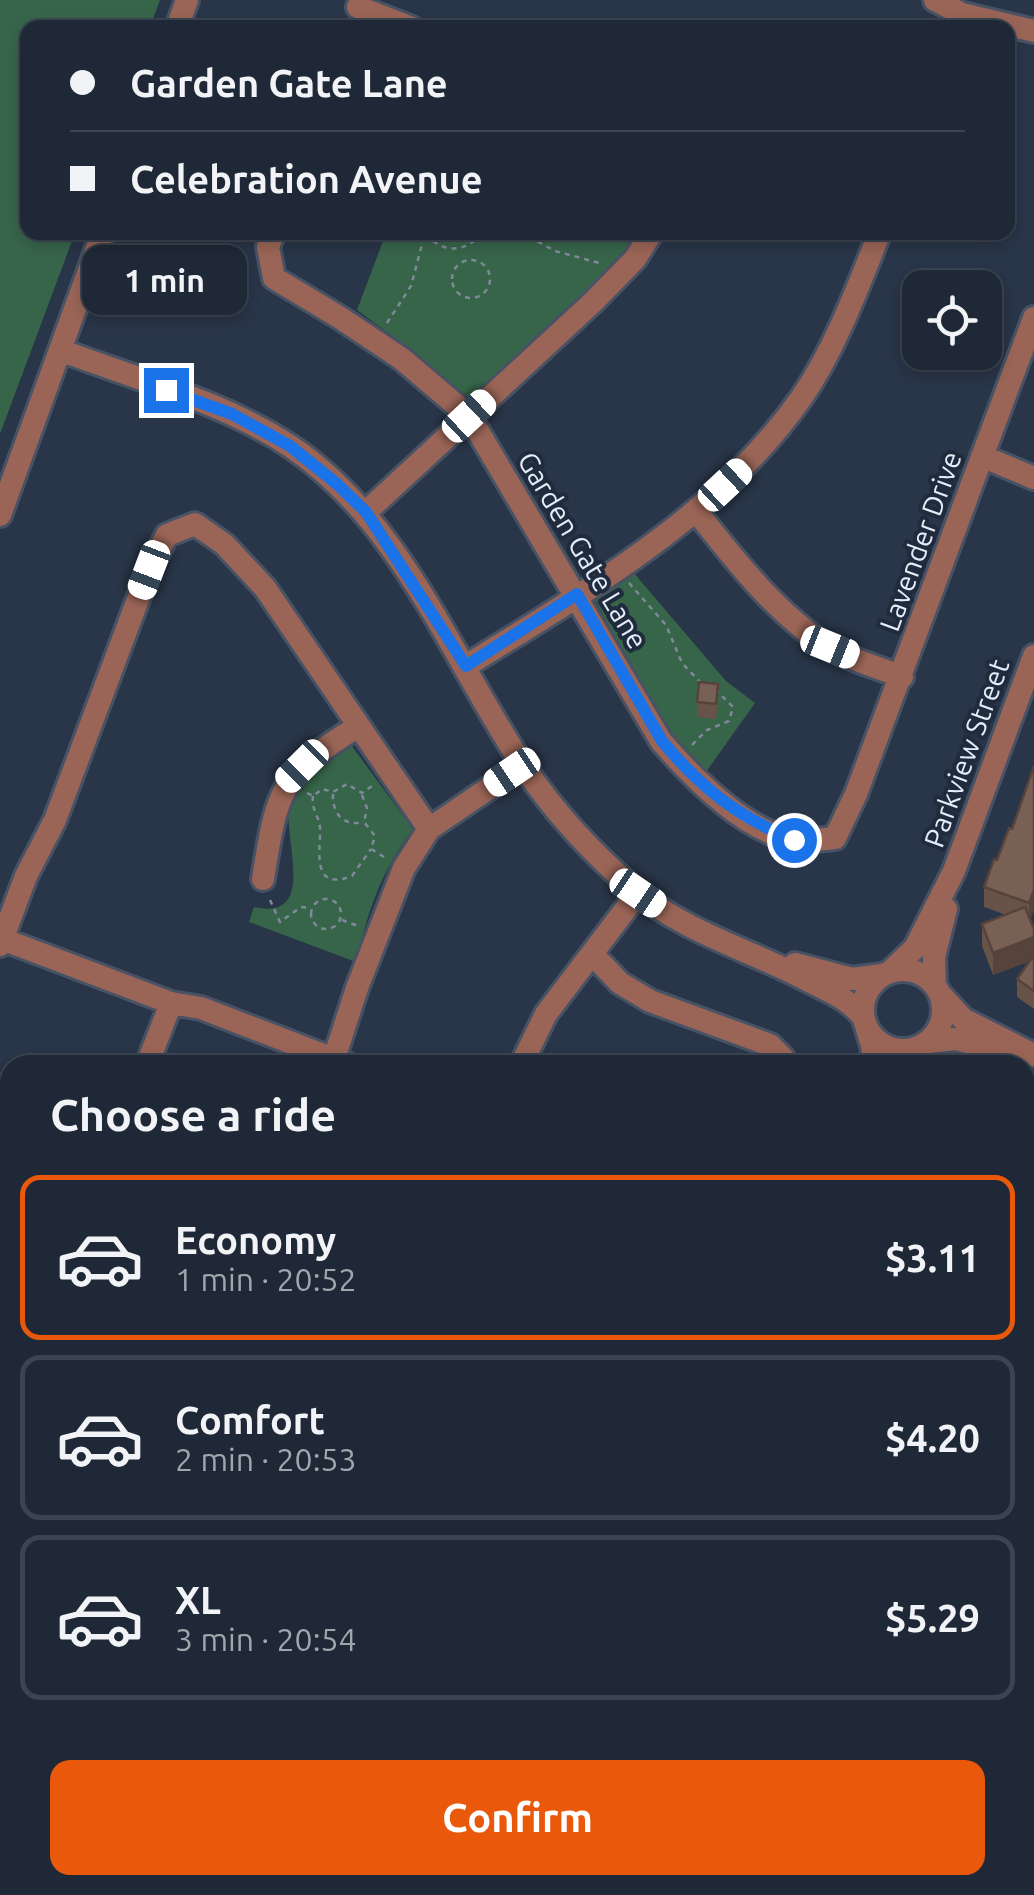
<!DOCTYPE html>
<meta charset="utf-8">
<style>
body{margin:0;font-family:Ubuntu,sans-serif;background:#2c3442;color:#f1f3f6;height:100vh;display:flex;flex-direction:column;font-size:38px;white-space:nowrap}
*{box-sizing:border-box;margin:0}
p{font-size:32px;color:#a1a6ad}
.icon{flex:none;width:55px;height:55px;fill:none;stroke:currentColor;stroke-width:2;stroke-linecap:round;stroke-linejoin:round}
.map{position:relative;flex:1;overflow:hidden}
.sheet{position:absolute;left:0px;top:1055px;width:1035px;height:840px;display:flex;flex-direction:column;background:#1f2836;border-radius:30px 30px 0 0;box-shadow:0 5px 15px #0003,0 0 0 2px #3c4451}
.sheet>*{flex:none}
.hud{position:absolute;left:20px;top:20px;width:995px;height:220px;border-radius:20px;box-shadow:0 5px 15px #0003,0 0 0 2px #3c4451;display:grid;align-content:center;height:220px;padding:0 50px;background:#1f2836}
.fabs{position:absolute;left:902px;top:270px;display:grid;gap:20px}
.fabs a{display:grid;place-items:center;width:100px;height:100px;border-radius:20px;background:#1f2836;box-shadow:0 5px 15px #0003,0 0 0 2px #3c4451;font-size:50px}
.end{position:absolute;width:45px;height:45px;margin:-22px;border:12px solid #1a73e8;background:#fff;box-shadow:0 0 0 5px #fff}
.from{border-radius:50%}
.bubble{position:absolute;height:70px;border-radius:20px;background:#1f2836;box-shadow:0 5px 15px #0003,0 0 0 2px #3c4451;font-size:32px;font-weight:600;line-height:70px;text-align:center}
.car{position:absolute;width:30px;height:60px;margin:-30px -15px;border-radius:12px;box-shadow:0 0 8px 2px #0007;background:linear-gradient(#fff 24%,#345 0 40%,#fff 0 76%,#345 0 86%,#fff 0)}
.hud b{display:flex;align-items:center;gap:35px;height:95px;font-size:38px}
.hud b+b{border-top:2px solid #3c4451}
.hud i{width:25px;height:25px;background:#f1f3f6}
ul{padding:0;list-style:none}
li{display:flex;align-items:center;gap:30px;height:165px;margin:0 20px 15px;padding:0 30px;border:5px solid #3c4451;border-radius:20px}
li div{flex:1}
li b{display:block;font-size:38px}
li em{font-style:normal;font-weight:600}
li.current{border-color:#ea580c}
li>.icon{width:90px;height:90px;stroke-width:1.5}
h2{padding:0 50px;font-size:45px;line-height:120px}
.button{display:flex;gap:20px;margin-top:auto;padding:20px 50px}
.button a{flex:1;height:115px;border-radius:20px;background:#ea580c;color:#fff;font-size:40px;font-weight:600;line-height:115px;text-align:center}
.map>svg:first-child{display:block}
.education{fill:#49363e}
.green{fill:#37654a}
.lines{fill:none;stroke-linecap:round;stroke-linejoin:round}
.minor-casing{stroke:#475264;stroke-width:28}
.path{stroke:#7f8999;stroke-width:2.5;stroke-dasharray:5 5;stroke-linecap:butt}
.minor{stroke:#9a6557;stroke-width:22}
.wall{fill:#685349}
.shaded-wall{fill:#55433c}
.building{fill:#796055;stroke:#55433c;stroke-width:2.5}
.route{stroke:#1a73e8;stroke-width:12}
.labels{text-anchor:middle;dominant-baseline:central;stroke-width:8;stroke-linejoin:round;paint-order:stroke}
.street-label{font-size:28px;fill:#e5edf9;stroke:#202b3d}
</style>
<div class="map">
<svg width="1034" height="1895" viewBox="0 0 1034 1895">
<rect width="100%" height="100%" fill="#293548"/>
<path class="education" d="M 1025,1081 L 1034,1084 L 1034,1505 L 1025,1501 Z"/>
<path class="green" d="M 0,0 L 160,0 L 150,27 L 28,28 L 28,232 L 75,233 L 0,434 Z
M 623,232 L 637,238 L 611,274 L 467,403 L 422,358 L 357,310 L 386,233 Z
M 633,572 L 726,681 L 755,703 L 706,772 C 654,722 626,659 593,596 Z
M 351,745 L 413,829 C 380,874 369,908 356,962 L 249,922 L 254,907 C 320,922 281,835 290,804 C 298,775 327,759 351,745 Z
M 67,1885 L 227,1885 L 223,1895 L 63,1895 Z"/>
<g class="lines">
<defs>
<path id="minor" d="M 935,0 L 962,14 L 1034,31
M 358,7 L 412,28
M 177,28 L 187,0
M 274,232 L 268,247 L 274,278 L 339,317 L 402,359 L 469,416 L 661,741 C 692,777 745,832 795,840 C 807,842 822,839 835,838 L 856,794 L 1034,318
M 60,350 C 134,378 224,402 290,446 C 401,520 452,659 524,767 C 555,813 593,854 635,890 C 682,931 753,951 809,981 C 830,992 848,998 864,1018
M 982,456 L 1034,478
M 696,511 C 734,559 776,614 829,647 C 850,660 878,667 902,677
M 366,512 L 593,302 L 635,259 L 652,232
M 0,515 L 103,232
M 466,666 C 586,591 719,516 802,397 C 836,347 857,289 880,232
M 263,879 C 277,791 279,775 357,727
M 2,939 L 171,1003 L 201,1008 L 349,1065
M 0,945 L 26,876 L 55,820 L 149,570 L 167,535 L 195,524 L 224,544 L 265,588 L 429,829
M 592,954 L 620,983 L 650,1001 L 770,1045 L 783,1058 L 783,1065
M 795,964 L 852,979 L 882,975
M863 1010a40 40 0 1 1 80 0a40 40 0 1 1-80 0Z
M 891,971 L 915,948 L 954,871 L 1034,656
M 935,986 L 934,957 L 946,909
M 940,994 L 963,1019 L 1034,1055
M 867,1029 L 873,1049 L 872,1065
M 927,1042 L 956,1039 L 1007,1052
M 147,1065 L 171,1003
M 332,1065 L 357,988 L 404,868 L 429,829 L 523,765
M 521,1065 L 546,1014 L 638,893
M 1025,1132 L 1034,1135
M 0,1282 L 10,1285
M 1025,1349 L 1034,1353
M 0,1408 L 10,1412
M 0,1535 L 10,1538
M 1025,1581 L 1034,1584
M 0,1728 L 10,1732
M 1025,1779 L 1034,1777
M 1025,1851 L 1034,1871
M 790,1885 L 797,1895
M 926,1885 L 930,1895
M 48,1895 L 51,1885
M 232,1895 L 235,1885
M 438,1895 L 442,1885
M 576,1895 L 580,1885
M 699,1895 L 703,1885"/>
</defs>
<use href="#minor" class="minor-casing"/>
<path class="path" d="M 520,232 L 555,251 L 603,264
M 426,234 C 443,254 466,253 483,232
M452 279a19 19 0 1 1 38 0a19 19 0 1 1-38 0Z
M 387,323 L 411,286 L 425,233
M 629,583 L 666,625 L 682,663 L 702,684
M 692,745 L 707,730 L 729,721 L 733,707 L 718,692
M 307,793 L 313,796 L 322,789 L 333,792 L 347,784 L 362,793 L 372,786
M 333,794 C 332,813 343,827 364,822
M 362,795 L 367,808 L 364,822 L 375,836 L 371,849 L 384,857
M 313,796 C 311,809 319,816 320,828 C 321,850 310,892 352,876 L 371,849
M311 914a15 15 0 1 1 30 0a15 15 0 1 1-30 0Z
M 270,900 L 280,922 L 301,907 L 311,908
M 342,920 L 358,926"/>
<use href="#minor" class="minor"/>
</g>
<path class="wall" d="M 718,699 L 716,719 L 697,717 L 697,702 Z
M 1034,766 L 1030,920 L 1034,929 L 1034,1009 L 1017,997 L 1017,979 L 1030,961 L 993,975 L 982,946 L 982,924 L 1006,915 L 984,907 L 984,887 L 1012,829 Z
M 1025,1127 L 1026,1147 L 1034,1150 L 1034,1337 L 1025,1334 Z"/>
<path class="shaded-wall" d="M 1034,890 L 1034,910 L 1029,923 L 1029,903 Z
M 1034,937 L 1034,959 L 993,975 L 993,953 Z"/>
<path class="building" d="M 699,682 L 718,684 L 716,704 L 697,702 Z
M 1034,766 L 1034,890 L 1029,903 L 984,887 L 994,859 L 997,860 L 1009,828 L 1012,829 Z
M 1025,907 L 1034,929 L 1034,937 L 993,953 L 982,924 Z
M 1034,955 L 1034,991 L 1017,979 Z
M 1025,1146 L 1034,1150 L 1034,1307 L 1025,1305 L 1025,1266 L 1029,1254 L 1025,1253 Z"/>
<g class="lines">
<path class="route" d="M 166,390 L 232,414 L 290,446 L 337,484 L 366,512 L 466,666 L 577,594 L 662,741 C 701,788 738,817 794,840"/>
</g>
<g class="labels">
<g class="street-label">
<text transform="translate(920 541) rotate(-70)">Lavender Drive</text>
<text transform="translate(583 550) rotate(59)">Garden Gate Lane</text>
<text transform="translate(966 753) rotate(-70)">Parkview Street</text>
</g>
</g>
</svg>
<div class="fabs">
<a><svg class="icon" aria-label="locate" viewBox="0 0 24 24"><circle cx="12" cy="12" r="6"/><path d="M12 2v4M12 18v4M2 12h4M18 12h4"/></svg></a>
</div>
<i class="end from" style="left:794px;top:840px"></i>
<i class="end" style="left:166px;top:390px"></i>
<div class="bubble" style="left:82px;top:245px;width:165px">1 min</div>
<i class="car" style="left:469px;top:416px;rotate:47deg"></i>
<i class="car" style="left:725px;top:485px;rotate:47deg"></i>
<i class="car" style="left:149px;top:570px;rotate:201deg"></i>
<i class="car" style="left:830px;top:647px;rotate:112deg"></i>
<i class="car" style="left:302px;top:766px;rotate:225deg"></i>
<i class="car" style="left:512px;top:772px;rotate:236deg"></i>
<i class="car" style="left:638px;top:893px;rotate:124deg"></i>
<div class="hud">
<b><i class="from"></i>Garden Gate Lane</b>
<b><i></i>Celebration Avenue</b>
</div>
<section class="sheet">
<h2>Choose a ride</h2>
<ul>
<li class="current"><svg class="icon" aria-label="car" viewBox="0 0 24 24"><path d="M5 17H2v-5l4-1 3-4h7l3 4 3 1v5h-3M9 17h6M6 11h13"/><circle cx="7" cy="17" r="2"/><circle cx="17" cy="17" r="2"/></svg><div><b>Economy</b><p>1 min · 20:52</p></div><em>$3.11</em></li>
<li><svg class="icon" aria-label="car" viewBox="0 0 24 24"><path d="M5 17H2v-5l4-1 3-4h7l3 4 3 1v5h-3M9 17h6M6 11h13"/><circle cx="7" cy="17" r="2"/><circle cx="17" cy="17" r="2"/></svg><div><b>Comfort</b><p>2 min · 20:53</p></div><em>$4.20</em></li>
<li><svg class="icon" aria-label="car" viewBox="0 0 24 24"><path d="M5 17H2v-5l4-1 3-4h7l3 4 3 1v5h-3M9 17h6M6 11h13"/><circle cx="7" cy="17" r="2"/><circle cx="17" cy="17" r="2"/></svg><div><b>XL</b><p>3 min · 20:54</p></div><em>$5.29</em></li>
</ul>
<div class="button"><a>Confirm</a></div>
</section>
</div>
